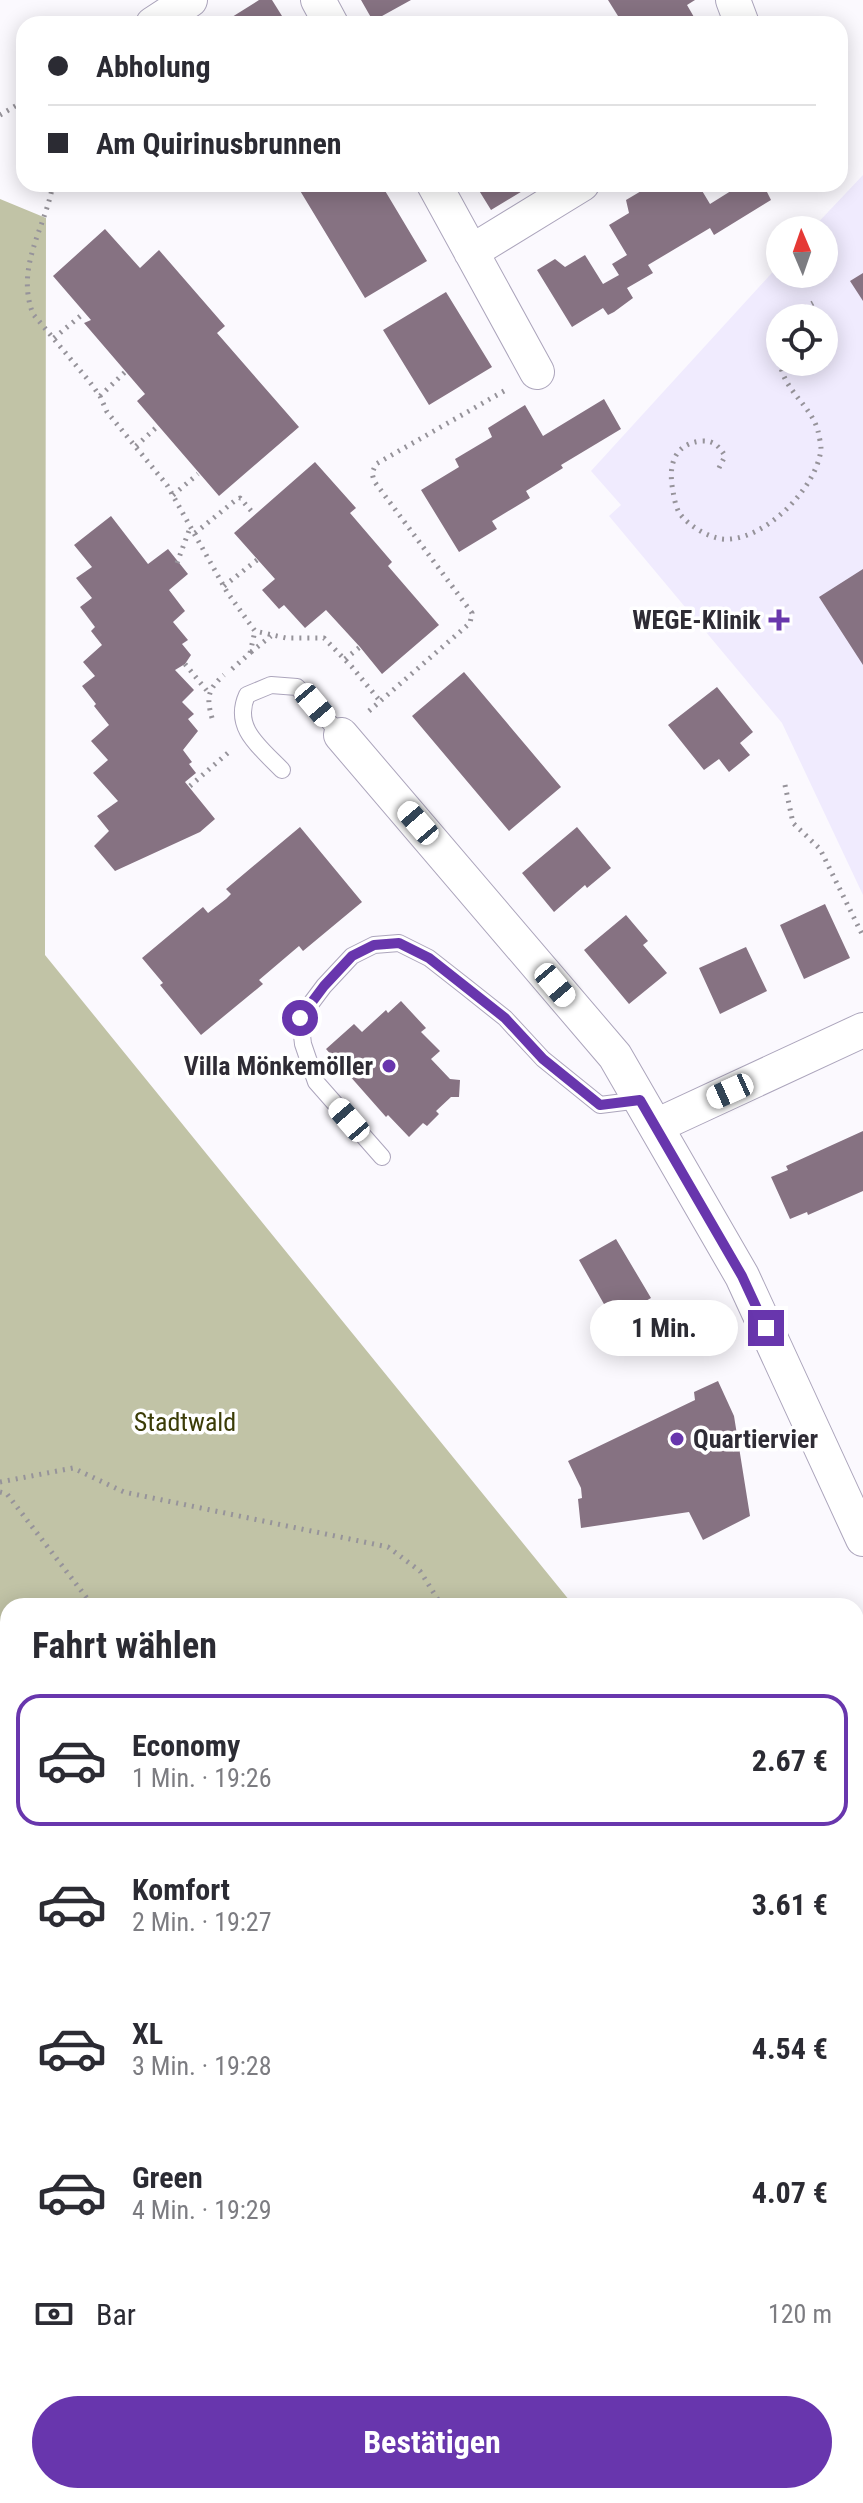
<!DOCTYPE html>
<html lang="de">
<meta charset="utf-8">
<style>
body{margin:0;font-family:"Roboto Condensed",sans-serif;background:#f7f7f7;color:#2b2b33;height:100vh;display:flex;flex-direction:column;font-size:30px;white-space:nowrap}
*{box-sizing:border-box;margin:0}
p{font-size:26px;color:#7c7c81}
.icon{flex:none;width:44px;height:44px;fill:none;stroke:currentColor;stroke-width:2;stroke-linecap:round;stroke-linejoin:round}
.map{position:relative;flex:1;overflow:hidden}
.details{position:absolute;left:0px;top:1598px;width:864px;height:906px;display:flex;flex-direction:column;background:#fff;border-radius:24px 24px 0 0;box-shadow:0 4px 20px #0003}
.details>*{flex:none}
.guide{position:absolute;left:16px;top:16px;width:832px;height:176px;border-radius:24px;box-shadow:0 4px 20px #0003;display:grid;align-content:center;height:176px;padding:0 32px;background:#fff}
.needle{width:52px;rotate:358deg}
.fabs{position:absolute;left:766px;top:216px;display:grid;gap:16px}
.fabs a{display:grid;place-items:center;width:72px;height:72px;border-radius:50%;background:#fff;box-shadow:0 4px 20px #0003;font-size:40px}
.end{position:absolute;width:36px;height:36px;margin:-18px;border:10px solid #6836ad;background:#fff;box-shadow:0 0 0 4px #fff}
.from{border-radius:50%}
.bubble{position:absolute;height:56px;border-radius:28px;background:#fff;box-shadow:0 4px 20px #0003;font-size:26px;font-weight:700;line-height:56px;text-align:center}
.car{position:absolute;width:24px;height:48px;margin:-24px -12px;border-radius:10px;box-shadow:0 0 6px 2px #0007;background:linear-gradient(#fff 24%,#345 0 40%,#fff 0 76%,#345 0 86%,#fff 0)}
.guide b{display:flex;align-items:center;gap:28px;height:76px;font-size:30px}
.guide b+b{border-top:2px solid #e1e1e2}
.guide i{width:20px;height:20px;background:#2b2b33}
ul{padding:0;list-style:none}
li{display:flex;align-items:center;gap:24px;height:132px;margin:0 16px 12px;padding:0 16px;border:4px solid transparent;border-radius:24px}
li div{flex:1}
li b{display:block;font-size:30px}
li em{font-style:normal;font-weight:700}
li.on{border-color:#6836ad}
li>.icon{width:72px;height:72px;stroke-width:1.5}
h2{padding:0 32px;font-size:36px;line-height:96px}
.pay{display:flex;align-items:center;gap:20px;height:88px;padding:0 32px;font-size:30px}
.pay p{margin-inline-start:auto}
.button{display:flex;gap:16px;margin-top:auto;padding:16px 32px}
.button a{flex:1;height:92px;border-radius:48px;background:#6836ad;color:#fff;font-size:32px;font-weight:700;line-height:92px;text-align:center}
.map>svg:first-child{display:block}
.built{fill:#f0ebfe;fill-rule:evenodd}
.forest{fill:#c1c3a6}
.building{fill:#867282}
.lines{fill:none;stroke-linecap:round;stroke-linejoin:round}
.service-casing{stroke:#aca5bc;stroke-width:18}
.minor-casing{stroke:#aca5bc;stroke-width:36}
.path{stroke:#96939a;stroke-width:5;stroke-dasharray:2 6;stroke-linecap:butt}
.service{stroke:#fff;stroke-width:16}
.minor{stroke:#fff;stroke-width:34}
.route{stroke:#6836ad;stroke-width:10}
.poi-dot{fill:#6836ad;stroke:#fff;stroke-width:3}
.labels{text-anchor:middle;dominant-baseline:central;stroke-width:7;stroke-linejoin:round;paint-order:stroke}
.poi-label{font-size:26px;font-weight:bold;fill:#2f2c35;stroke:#fff;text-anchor:end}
.park-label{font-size:26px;fill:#3b3c07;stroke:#fff}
</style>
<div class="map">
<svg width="863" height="2503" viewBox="0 0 863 2503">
<rect width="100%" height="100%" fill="#fbf9fe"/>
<path class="built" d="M 863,175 L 863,895 L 782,723 L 609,516 L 621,505 L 591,471 L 780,264 L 780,274 L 824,274 L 824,230 L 811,230 ZM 780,318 L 824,318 L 824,362 L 780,362 Z"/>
<path class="forest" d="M 0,199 L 46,218 L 45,955 L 574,1606 L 8,1606 L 8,2496 L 856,2496 L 856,2191 L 863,2233 L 863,2503 L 0,2503 Z"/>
<path class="building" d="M 259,0 L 272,0 L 287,24 L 235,24 L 232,17 Z
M 361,0 L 411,0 L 373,21 Z
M 608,0 L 695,0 L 687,5 L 698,24 L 623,24 Z
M 296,184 L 381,184 L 427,261 L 365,298 Z
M 475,184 L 534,184 L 491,210 Z
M 653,184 L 669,184 L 672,186 L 676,184 L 698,184 L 710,204 L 742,184 L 781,184 L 767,192 L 771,200 L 766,203 L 714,235 L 710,228 L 648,265 L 653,273 L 627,288 L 633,298 L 614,312 L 608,315 L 603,308 L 572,327 L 537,270 L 555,259 L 565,267 L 585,255 L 603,284 L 619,275 L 612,264 L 627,255 L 609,225 L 629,213 L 626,200 Z
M 105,229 L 140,268 L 159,250 L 225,326 L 217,333 L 299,427 L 219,496 L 137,401 L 145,394 L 84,323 L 91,320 L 53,276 Z
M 863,273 L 863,301 L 850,281 Z
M 446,292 L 492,367 L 429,405 L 383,330 Z
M 604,399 L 621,429 L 561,465 L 563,468 L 526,491 L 530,498 L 492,521 L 497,529 L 459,552 L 421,490 L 459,467 L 455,459 L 492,437 L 488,428 L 525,405 L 543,436 Z
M 315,462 L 356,508 L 350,513 L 392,562 L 388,566 L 439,625 L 382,674 L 360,647 L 326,610 L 305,628 L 284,605 L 279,609 L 262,590 L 275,579 L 234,533 Z
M 111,516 L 148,564 L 168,549 L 188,574 L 169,590 L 185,611 L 173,622 L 188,640 L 182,644 L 191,655 L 185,664 L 175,670 L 194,690 L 182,702 L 194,714 L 188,719 L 198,731 L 183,750 L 192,762 L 189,764 L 196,773 L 185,782 L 215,819 L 200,832 L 115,871 L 94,846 L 109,831 L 97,816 L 118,801 L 93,773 L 108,760 L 91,741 L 109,725 L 94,706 L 96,704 L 82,686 L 95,676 L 83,662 L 102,645 L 91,631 L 95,627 L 80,607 L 92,598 L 76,578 L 92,567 L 74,545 Z
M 863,569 L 863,665 L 819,597 Z
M 464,672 L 561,787 L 509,831 L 412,716 Z
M 717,687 L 753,732 L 740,743 L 750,755 L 729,772 L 719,759 L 704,770 L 668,725 Z
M 300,827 L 362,902 L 303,951 L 299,946 L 259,980 L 263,984 L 201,1035 L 160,985 L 163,983 L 142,958 L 203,907 L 208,913 L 226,899 L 231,894 L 226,889 Z
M 577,827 L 611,868 L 587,888 L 585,885 L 554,912 L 522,873 Z
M 825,904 L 850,958 L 804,979 L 780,925 Z
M 626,915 L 648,941 L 643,945 L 667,973 L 629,1004 L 584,950 Z
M 746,947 L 767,991 L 720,1014 L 699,968 Z
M 401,1001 L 426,1028 L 421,1032 L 440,1051 L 431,1059 L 450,1079 L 460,1080 L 459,1097 L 451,1097 L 436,1111 L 439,1114 L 427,1126 L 423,1123 L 409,1137 L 388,1115 L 386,1117 L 326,1049 L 354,1024 L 362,1032 L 386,1010 L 388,1013 Z
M 863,1131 L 863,1191 L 808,1215 L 807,1212 L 790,1219 L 771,1177 L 788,1170 L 786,1166 Z
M 616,1239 L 651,1298 L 613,1320 L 579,1260 Z
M 718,1381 L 734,1416 L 750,1516 L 703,1540 L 689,1512 L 581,1528 L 578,1499 L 582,1498 L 581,1488 L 568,1461 L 695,1400 L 694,1392 Z"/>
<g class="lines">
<defs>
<path id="service" d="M 282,770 C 261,748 232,728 247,695 L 271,685 L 297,687 L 341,735
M 382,1157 L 316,1082 L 303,1044 L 300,1018 L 324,986 L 352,956 L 374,945 L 399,943 L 429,958 L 466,987 L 505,1018 L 543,1059 L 600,1105 L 640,1100"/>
<path id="minor" d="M 318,0 L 331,24
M 733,0 L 742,24
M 153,24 L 190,0
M 434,184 L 537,372
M 471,252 L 582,184
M 341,735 L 615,1056 L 742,1276 L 863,1539
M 656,1126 L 863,1030"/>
</defs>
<use href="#service" class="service-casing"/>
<use href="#minor" class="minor-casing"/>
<path class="path" d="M 0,115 L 24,101
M 53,184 C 45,229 15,267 33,314 L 89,381 L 100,396 L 107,412 L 167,485 L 227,592 L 255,631 L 286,638 L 324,638 L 352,667 L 380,701
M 793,318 L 797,312 L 813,303
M 54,338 L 84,313
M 780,343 L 780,359
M 100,396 L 125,372
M 136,446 L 159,425
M 719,468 L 725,456 C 719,446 713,440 701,441 C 673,444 668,467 673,491 C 674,498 676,508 680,514 C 689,526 708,537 722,539 C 763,543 817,488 821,449 C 821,444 819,436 818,431 C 811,405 783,390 780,362
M 173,495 L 198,474
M 195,533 L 237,499 L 240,498 L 253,513
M 177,563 L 190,528
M 224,586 L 257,560
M 251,652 L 271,636
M 345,659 L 360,647
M 185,664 L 208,692
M 232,669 L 250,653 L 255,631
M 369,711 L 470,623 L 472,613 L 374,481 L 372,473 L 376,464 L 504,391
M 212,718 C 206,697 208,689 224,675
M 785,785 L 793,823 L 820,849 L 863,936
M 190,786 L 229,752
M 0,1482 L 73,1468 L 124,1492 L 388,1547 L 420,1571 L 442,1606
M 0,1492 L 7,1494 L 93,1606
M 856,1752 L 863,1748
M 82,2496 L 82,2503"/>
<use href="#service" class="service"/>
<use href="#minor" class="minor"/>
</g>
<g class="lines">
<path class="route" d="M 300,1018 L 324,986 L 352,956 L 374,945 L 399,943 L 429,958 L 505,1018 L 543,1059 L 600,1105 L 640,1100 L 742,1276 L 766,1328"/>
</g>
<g class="poi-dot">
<path d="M775 608h8v8h8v8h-8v8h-8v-8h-8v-8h8z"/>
<circle cx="389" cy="1066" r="8"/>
<circle cx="677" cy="1439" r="8"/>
</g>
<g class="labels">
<g class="poi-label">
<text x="761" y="620">WEGE-Klinik</text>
<text x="373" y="1066">Villa Mönkemöller</text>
<text x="693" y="1439" text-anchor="start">Quartiervier</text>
</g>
<g class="park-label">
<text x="185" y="1422">Stadtwald</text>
</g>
</g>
</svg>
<div class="fabs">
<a><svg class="needle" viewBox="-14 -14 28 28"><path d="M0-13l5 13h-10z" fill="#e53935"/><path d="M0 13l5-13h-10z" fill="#7c7c81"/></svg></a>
<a><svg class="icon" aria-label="locate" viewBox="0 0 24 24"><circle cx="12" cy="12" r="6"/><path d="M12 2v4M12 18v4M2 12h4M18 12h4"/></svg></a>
</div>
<i class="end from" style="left:300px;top:1018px"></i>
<i class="end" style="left:766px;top:1328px"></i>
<div class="bubble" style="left:590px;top:1300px;width:148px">1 Min.</div>
<i class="car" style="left:315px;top:705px;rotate:140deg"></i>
<i class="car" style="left:418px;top:823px;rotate:319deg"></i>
<i class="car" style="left:555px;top:985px;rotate:140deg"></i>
<i class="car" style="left:730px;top:1091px;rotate:246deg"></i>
<i class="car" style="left:349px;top:1120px;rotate:319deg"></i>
<div class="guide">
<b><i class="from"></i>Abholung</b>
<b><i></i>Am Quirinusbrunnen</b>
</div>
<section class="details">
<h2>Fahrt wählen</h2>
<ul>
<li class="on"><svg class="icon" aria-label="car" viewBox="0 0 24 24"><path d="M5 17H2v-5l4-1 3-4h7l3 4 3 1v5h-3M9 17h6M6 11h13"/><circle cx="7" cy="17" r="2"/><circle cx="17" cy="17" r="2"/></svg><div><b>Economy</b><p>1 Min. · 19:26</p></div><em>2.67 €</em></li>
<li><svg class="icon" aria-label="car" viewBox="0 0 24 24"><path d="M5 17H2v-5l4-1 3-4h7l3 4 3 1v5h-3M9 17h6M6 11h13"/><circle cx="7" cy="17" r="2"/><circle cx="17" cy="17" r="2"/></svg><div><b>Komfort</b><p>2 Min. · 19:27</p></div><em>3.61 €</em></li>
<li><svg class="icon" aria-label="car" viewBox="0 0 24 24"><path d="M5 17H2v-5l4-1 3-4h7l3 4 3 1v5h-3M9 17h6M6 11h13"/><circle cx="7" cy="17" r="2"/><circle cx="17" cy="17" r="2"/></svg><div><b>XL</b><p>3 Min. · 19:28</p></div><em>4.54 €</em></li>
<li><svg class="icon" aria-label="car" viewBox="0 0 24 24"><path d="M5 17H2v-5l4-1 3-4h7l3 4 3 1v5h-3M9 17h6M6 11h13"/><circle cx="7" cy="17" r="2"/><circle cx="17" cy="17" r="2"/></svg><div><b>Green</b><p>4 Min. · 19:29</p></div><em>4.07 €</em></li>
</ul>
<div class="pay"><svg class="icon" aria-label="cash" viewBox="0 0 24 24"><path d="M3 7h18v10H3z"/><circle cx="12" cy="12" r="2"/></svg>Bar<p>120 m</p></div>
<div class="button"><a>Bestätigen</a></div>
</section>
</div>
